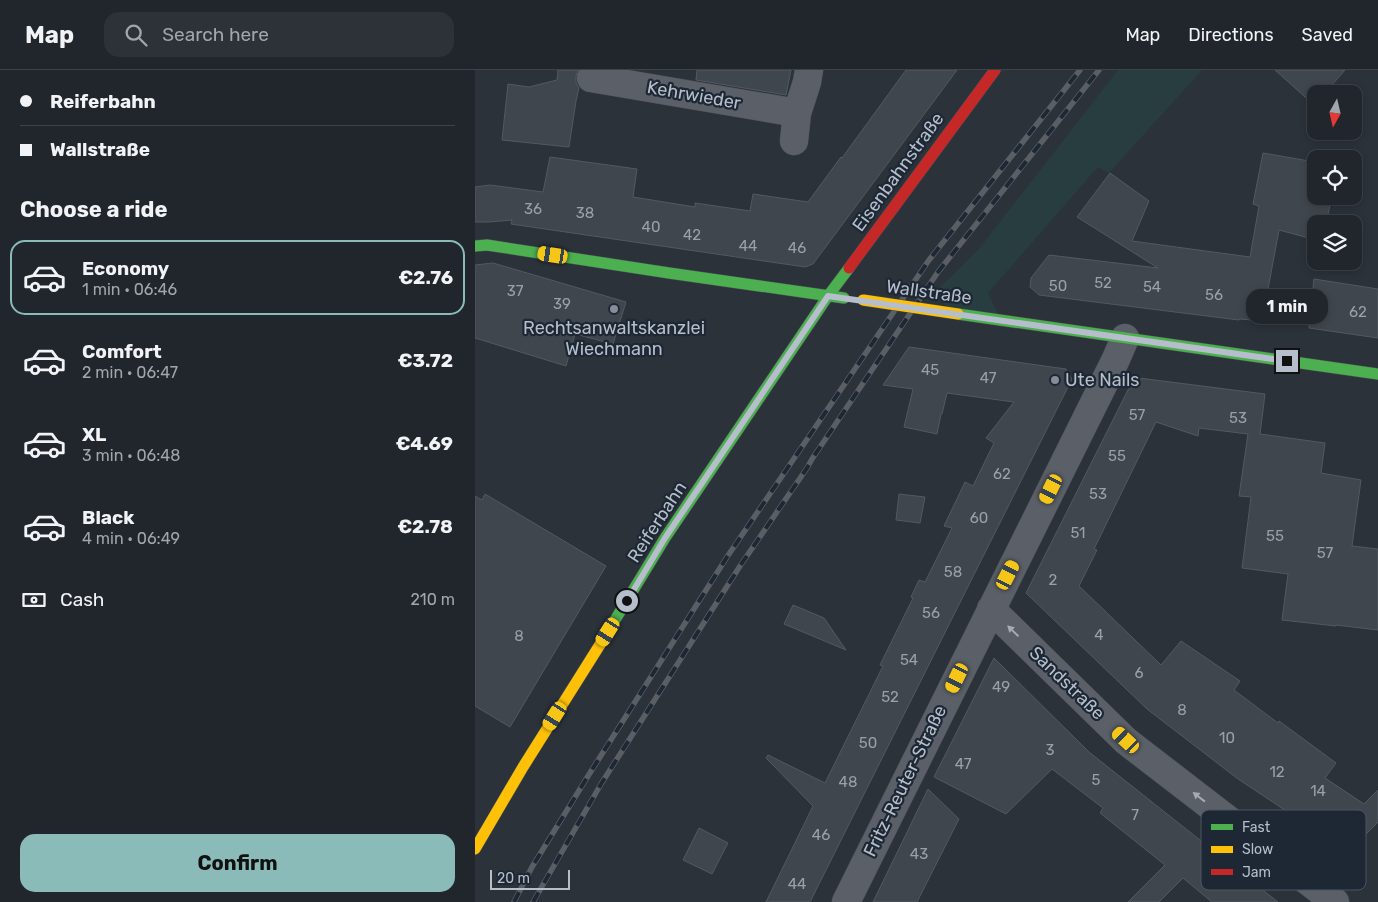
<!DOCTYPE html>
<meta charset="utf-8">
<style>
body{margin:0;font-family:Rubik,sans-serif;background:#2d3238;color:#f1f3f6;height:100vh;display:flex;flex-direction:column;font-size:19px;white-space:nowrap}
*{box-sizing:border-box;margin:0}
p{font-size:16px;color:#a2a5a9}
.icon{flex:none;width:28px;height:28px;fill:none;stroke:currentColor;stroke-width:2;stroke-linecap:round;stroke-linejoin:round}
.map{position:relative;flex:1;overflow:hidden}
.drawer{display:flex;flex-direction:column;background:#20262c;width:475px}
.drawer>*{flex:none}
.hud{display:grid;align-content:center;height:110px;padding:0 20px;background:#20262c}
.needle{width:32px;rotate:188deg}
.buttons{position:absolute;left:832px;top:15px;display:grid;gap:10px}
.buttons a{display:grid;place-items:center;width:55px;height:55px;border-radius:10px;background:#20262c;box-shadow:0 2px 8px #0003,0 0 0 1px #3d4348;font-size:25px}
.scale{position:absolute;left:15px;bottom:12px;width:80px;box-sizing:border-box;padding-left:5px;border:2px solid #b5beca;border-top:0;font-size:14px;line-height:18px;white-space:nowrap;color:#b5beca;-webkit-text-stroke:4px #1e2835;paint-order:stroke}
.end{position:absolute;width:22px;height:22px;margin:-11px;border:6px solid #b5beca;background:#111;box-shadow:0 0 0 2px #111}
.from{border-radius:50%}
.bubble{position:absolute;height:35px;border-radius:15px;background:#20262c;box-shadow:0 2px 8px #0003,0 0 0 1px #3d4348;font-size:16px;font-weight:700;line-height:35px;text-align:center}
.car{position:absolute;width:15px;height:30px;margin:-15px -8px;border-radius:6px;box-shadow:0 0 4px 1px #0007;background:linear-gradient(#f5c518 24%,#345 0 40%,#f5c518 0 76%,#345 0 86%,#f5c518 0)}
.hud b{display:flex;align-items:center;gap:18px;height:48px;font-size:19px}
.hud b+b{border-top:1px solid #3d4348}
.hud i{width:12px;height:12px;background:#f1f3f6}
ul{padding:0;list-style:none}
li{display:flex;align-items:center;gap:15px;height:75px;margin:0 10px 8px;padding:0 10px;border:2px solid transparent;border-radius:15px}
li div{flex:1}
li b{display:block;font-size:19px}
li em{font-style:normal;font-weight:700}
li.selected{border-color:#8bbbb9}
li>.icon{width:45px;height:45px;stroke-width:1.5}
h2{padding:0 20px;font-size:22px;line-height:60px}
.pay{display:flex;align-items:center;gap:12px;height:55px;padding:0 20px;font-size:19px}
.pay p{margin-inline-start:auto}
.button{display:flex;gap:10px;margin-top:auto;padding:10px 20px}
.button a{flex:1;height:58px;border-radius:15px;background:#8bbbb9;color:#111;font-size:20px;font-weight:700;line-height:58px;text-align:center}
header{display:flex;align-items:center;gap:30px;box-sizing:border-box;height:70px;padding:0 25px;background:#20262c;border-bottom:1px solid #3d4348}
header strong{font-size:24px}
nav{display:flex;gap:28px;margin-inline-start:auto;font-size:18px}
.search{width:350px;height:45px;background:#2d3238;display:flex;align-items:center;gap:12px;box-sizing:border-box;padding:0 18px;border-radius:15px;color:#a2a5a9;font-size:19px}
main{display:flex;flex:1;min-height:0}
.map>svg:first-child{display:block}
.green{fill:#283d40}
.building{fill:#40464d;stroke:#535961}
.lines{fill:none;stroke-linecap:round;stroke-linejoin:round}
.street-casing{stroke:#494e54;stroke-width:29}
.fast-casing{stroke:#494e54;stroke-width:12}
.slow-casing{stroke:#494e54;stroke-width:12}
.jam-casing{stroke:#494e54;stroke-width:12}
.street{stroke:#5b6068;stroke-width:28}
.fast{stroke:#4caf50;stroke-width:11}
.slow{stroke:#ffc107;stroke-width:11}
.jam{stroke:#c62828;stroke-width:11}
.rail-casing{stroke:#5a5f66;stroke-width:5.5}
.rail{stroke:#1e2835;stroke-width:4;stroke-dasharray:11;stroke-linecap:butt}
.slow-bridge-casing{stroke:#494e54;stroke-width:12;stroke-linecap:butt}
.slow-bridge{stroke:#ffc107;stroke-width:11}
.oneway{fill:#a3abb6}
.route{stroke:#b5beca;stroke-width:6}
.poi-dot{fill:#858d98;stroke:#1e2835;stroke-width:2}
.labels{text-anchor:middle;dominant-baseline:central;stroke-width:4.5;stroke-linejoin:round;paint-order:stroke}
.number-label{font-size:15px;fill:#98a0ab}
.street-label{font-size:18px;fill:#b5beca;stroke:#1e2835}
.poi-label{font-size:18px;fill:#b5beca;stroke:#1e2835}
.key{fill:#1e2835;stroke:#4b5562;stroke-width:1}
.key-label{font-size:14px;fill:#b5beca}
</style>
<header>
<strong>Map</strong>
<div class="search"><svg class="icon" aria-label="search" viewBox="0 0 24 24"><circle cx="10" cy="10" r="6"/><path d="M15 15l6 6"/></svg>Search here</div>
<nav><a>Map</a><a>Directions</a><a>Saved</a></nav>
</header>
<main>
<section class="drawer">
<div class="hud">
<b><i class="from"></i>Reiferbahn</b>
<b><i></i>Wallstraße</b>
</div>
<h2>Choose a ride</h2>
<ul>
<li class="selected"><svg class="icon" aria-label="car" viewBox="0 0 24 24"><path d="M5 17H2v-5l4-1 3-4h7l3 4 3 1v5h-3M9 17h6M6 11h13"/><circle cx="7" cy="17" r="2"/><circle cx="17" cy="17" r="2"/></svg><div><b>Economy</b><p>1 min · 06:46</p></div><em>€2.76</em></li>
<li><svg class="icon" aria-label="car" viewBox="0 0 24 24"><path d="M5 17H2v-5l4-1 3-4h7l3 4 3 1v5h-3M9 17h6M6 11h13"/><circle cx="7" cy="17" r="2"/><circle cx="17" cy="17" r="2"/></svg><div><b>Comfort</b><p>2 min · 06:47</p></div><em>€3.72</em></li>
<li><svg class="icon" aria-label="car" viewBox="0 0 24 24"><path d="M5 17H2v-5l4-1 3-4h7l3 4 3 1v5h-3M9 17h6M6 11h13"/><circle cx="7" cy="17" r="2"/><circle cx="17" cy="17" r="2"/></svg><div><b>XL</b><p>3 min · 06:48</p></div><em>€4.69</em></li>
<li><svg class="icon" aria-label="car" viewBox="0 0 24 24"><path d="M5 17H2v-5l4-1 3-4h7l3 4 3 1v5h-3M9 17h6M6 11h13"/><circle cx="7" cy="17" r="2"/><circle cx="17" cy="17" r="2"/></svg><div><b>Black</b><p>4 min · 06:49</p></div><em>€2.78</em></li>
</ul>
<div class="pay"><svg class="icon" aria-label="cash" viewBox="0 0 24 24"><path d="M3 7h18v10H3z"/><circle cx="12" cy="12" r="2"/></svg>Cash<p>210 m</p></div>
<div class="button"><a>Confirm</a></div>
</section>
<div class="map">
<svg width="903" height="832" viewBox="0 0 903 832">
<rect width="100%" height="100%" fill="#2b323a"/>
<path class="green" d="M 643,0 L 727,0 L 634,103 L 623,97 L 513,223 L 526,250 L 483,244 L 457,225 L 503,180 Z"/>
<path class="building" d="M 83,0 L 103,0 L 101,6 L 101,13 L 104,18 L 101,31 L 94,77 L 27,70 L 33,14 L 54,17 L 82,10 Z
M 222,0 L 316,0 L 311,25 L 221,10 Z
M 431,0 L 482,0 L 338,194 L 330,197 L 36,154 L 37,150 L 14,152 L 0,152 L 0,117 L 15,115 L 68,122 L 75,87 L 162,99 L 158,127 L 220,137 L 220,133 L 275,141 L 278,124 L 333,132 L 366,87 L 367,88 Z
M 800,0 L 870,0 L 849,24 L 841,24 L 841,33 L 839,35 Z
M 788,83 L 840,92 L 833,130 L 855,135 L 851,154 L 841,154 L 841,170 L 804,160 L 787,251 L 765,249 L 764,250 L 564,225 L 555,217 L 556,208 L 574,185 L 683,198 L 602,147 L 635,103 L 674,131 L 657,171 L 775,187 L 784,136 L 778,134 Z
M 18,193 L 151,232 L 138,274 L 100,264 L 91,296 L 0,268 L 0,195 Z
M 839,209 L 903,219 L 903,268 L 834,258 Z
M 434,277 L 591,299 L 597,309 L 335,832 L 291,832 L 338,736 L 291,688 L 293,685 L 350,713 L 408,596 L 405,595 L 438,528 L 436,527 L 444,510 L 450,512 L 477,458 L 469,456 L 490,412 L 498,416 L 519,373 L 511,368 L 539,332 L 472,323 L 467,344 L 466,344 L 462,364 L 429,357 L 438,319 L 408,315 Z
M 659,308 L 666,309 L 664,308 L 790,324 L 785,364 L 850,373 L 846,403 L 886,410 L 877,476 L 903,479 L 903,560 L 861,555 L 861,556 L 807,550 L 813,504 L 767,498 L 776,427 L 764,426 L 773,364 L 724,358 L 723,366 L 681,352 L 619,479 L 622,480 L 604,516 L 686,595 L 706,571 L 765,611 L 759,620 L 803,653 L 804,651 L 861,693 L 850,708 L 889,734 L 903,720 L 903,752 L 873,782 L 763,709 L 672,639 L 551,523 Z
M 10,424 L 131,496 L 35,657 L 0,636 L 0,426 L 7,430 Z
M 424,424 L 450,427 L 445,453 L 421,450 Z
M 318,535 L 349,548 L 371,580 L 309,554 Z
M 519,588 L 614,682 L 803,832 L 737,832 L 708,808 L 684,832 L 653,832 L 690,795 L 625,743 L 628,738 L 577,699 L 531,744 L 459,707 Z
M 453,719 L 484,749 L 442,832 L 398,832 Z
M 224,758 L 253,773 L 237,804 L 208,790 Z"/>
<g class="lines">
<defs>
<path id="street" d="M 116,8 L 322,43
M 319,71 L 322,43 L 332,12 L 334,0
M 516,539 L 651,671 L 860,832
M 371,832 L 641,289 L 650,268"/>
<path id="fast" d="M 0,176 L 12,175 L 194,203 L 369,228
M 483,244 L 903,304
M 126,573 L 190,468 L 353,226 L 374,198"/>
<path id="slow" d="M 0,779 L 48,697 L 126,573"/>
<path id="jam" d="M 374,198 L 520,0"/>
</defs>
<use href="#street" class="street-casing"/>
<use href="#fast" class="fast-casing"/>
<use href="#slow" class="slow-casing"/>
<use href="#jam" class="jam-casing"/>
<use href="#street" class="street"/>
<use href="#fast" class="fast"/>
<use href="#slow" class="slow"/>
<use href="#jam" class="jam"/>
<defs>
<path id="rail" d="M 39,832 L 57,797 L 113,706 L 252,487 L 454,190 L 605,0
M 58,832 L 126,714 L 265,496 L 332,398 L 337,389 L 463,202 L 624,0"/>
</defs>
<use href="#rail" class="rail-casing"/>
<use href="#rail" class="rail"/>
<defs>
<path id="slow-bridge" d="M 388,230 L 483,244"/>
</defs>
<use href="#slow-bridge" class="slow-bridge-casing"/>
<use href="#slow-bridge" class="slow-bridge"/>
</g>
<defs><path id="oneway-solid" d="M-6-.8H1V-3.2L6.5 0L1 3.2V.8H-6Z" transform="scale(1.25)"/></defs>
<g class="oneway">
<use href="#oneway-solid" transform="translate(538 561) rotate(-136)"/>
<use href="#oneway-solid" transform="translate(724 727) rotate(-142)"/>
</g>
<g class="lines">
<path class="route" d="M 152,531 L 190,468 L 353,226 L 812,291"/>
</g>
<g class="poi-dot">
<circle cx="139" cy="239" r="5"/>
<circle cx="580" cy="310" r="5"/>
</g>
<g class="labels">
<g class="number-label">
<text x="58" y="139">36</text>
<text x="110" y="143">38</text>
<text x="176" y="157">40</text>
<text x="217" y="165">42</text>
<text x="273" y="176">44</text>
<text x="322" y="178">46</text>
<text x="628" y="213">52</text>
<text x="583" y="216">50</text>
<text x="677" y="217">54</text>
<text x="40" y="221">37</text>
<text x="739" y="225">56</text>
<text x="87" y="234">39</text>
<text x="883" y="242">62</text>
<text x="455" y="300">45</text>
<text x="513" y="308">47</text>
<text x="662" y="345">57</text>
<text x="763" y="348">53</text>
<text x="642" y="386">55</text>
<text x="527" y="404">62</text>
<text x="623" y="424">53</text>
<text x="504" y="448">60</text>
<text x="603" y="463">51</text>
<text x="800" y="466">55</text>
<text x="850" y="483">57</text>
<text x="478" y="502">58</text>
<text x="578" y="510">2</text>
<text x="456" y="543">56</text>
<text x="624" y="565">4</text>
<text x="44" y="566">8</text>
<text x="434" y="590">54</text>
<text x="664" y="603">6</text>
<text x="526" y="617">49</text>
<text x="415" y="627">52</text>
<text x="707" y="640">8</text>
<text x="752" y="668">10</text>
<text x="393" y="673">50</text>
<text x="575" y="680">3</text>
<text x="488" y="694">47</text>
<text x="802" y="702">12</text>
<text x="621" y="710">5</text>
<text x="373" y="712">48</text>
<text x="843" y="721">14</text>
<text x="660" y="745">7</text>
<text x="346" y="765">46</text>
<text x="444" y="784">43</text>
<text x="322" y="814">44</text>
</g>
<g class="street-label">
<text transform="translate(219 25) rotate(10)">Kehrwieder</text>
<text transform="translate(423 102) rotate(-54)">Eisenbahnstraße</text>
<text transform="translate(454 222) rotate(8)">Wallstraße</text>
<text transform="translate(182 452) rotate(-57)">Reiferbahn</text>
<text transform="translate(592 613) rotate(44)">Sandstraße</text>
<text transform="translate(430 711) rotate(-64)">Fritz-Reuter-Straße</text>
</g>
<g class="poi-label">
<text x="139" y="258">Rechtsanwaltskanzlei<tspan x="139" dy="21">Wiechmann</tspan></text>
<text x="590" y="310" text-anchor="start">Ute Nails</text>
</g>
</g>
<rect x="726" y="740" width="165" height="80" rx="8" class="key"/>
<rect x="736" y="754" width="22" height="6" fill="#4caf50"/>
<rect x="736" y="776" width="22" height="7" fill="#ffc107"/>
<rect x="736" y="799" width="22" height="6" fill="#c62828"/>
<g class="key-label">
<text x="767" y="762">Fast</text>
<text x="767" y="784">Slow</text>
<text x="767" y="807">Jam</text>
</g>
</svg>
<div class="buttons">
<a><svg class="needle" viewBox="-14 -14 28 28"><path d="M0-13l5 13h-10z" fill="#e53935"/><path d="M0 13l5-13h-10z" fill="#a2a5a9"/></svg></a>
<a><svg class="icon" aria-label="locate" viewBox="0 0 24 24"><circle cx="12" cy="12" r="6"/><path d="M12 2v4M12 18v4M2 12h4M18 12h4"/></svg></a>
<a><svg class="icon" aria-label="layers" viewBox="0 0 24 24"><path d="M12 4l9 5-9 5-9-5zM3 14l9 5 9-5"/></svg></a>
</div>
<div class="scale">20 m</div>
<i class="end from" style="left:152px;top:531px"></i>
<i class="end" style="left:812px;top:291px"></i>
<div class="bubble" style="left:771px;top:219px;width:82px">1 min</div>
<i class="car" style="left:78px;top:185px;rotate:279deg"></i>
<i class="car" style="left:576px;top:419px;rotate:206deg"></i>
<i class="car" style="left:533px;top:505px;rotate:27deg"></i>
<i class="car" style="left:133px;top:562px;rotate:212deg"></i>
<i class="car" style="left:482px;top:608px;rotate:206deg"></i>
<i class="car" style="left:80px;top:646px;rotate:212deg"></i>
<i class="car" style="left:651px;top:670px;rotate:313deg"></i>
</div>
</main>
